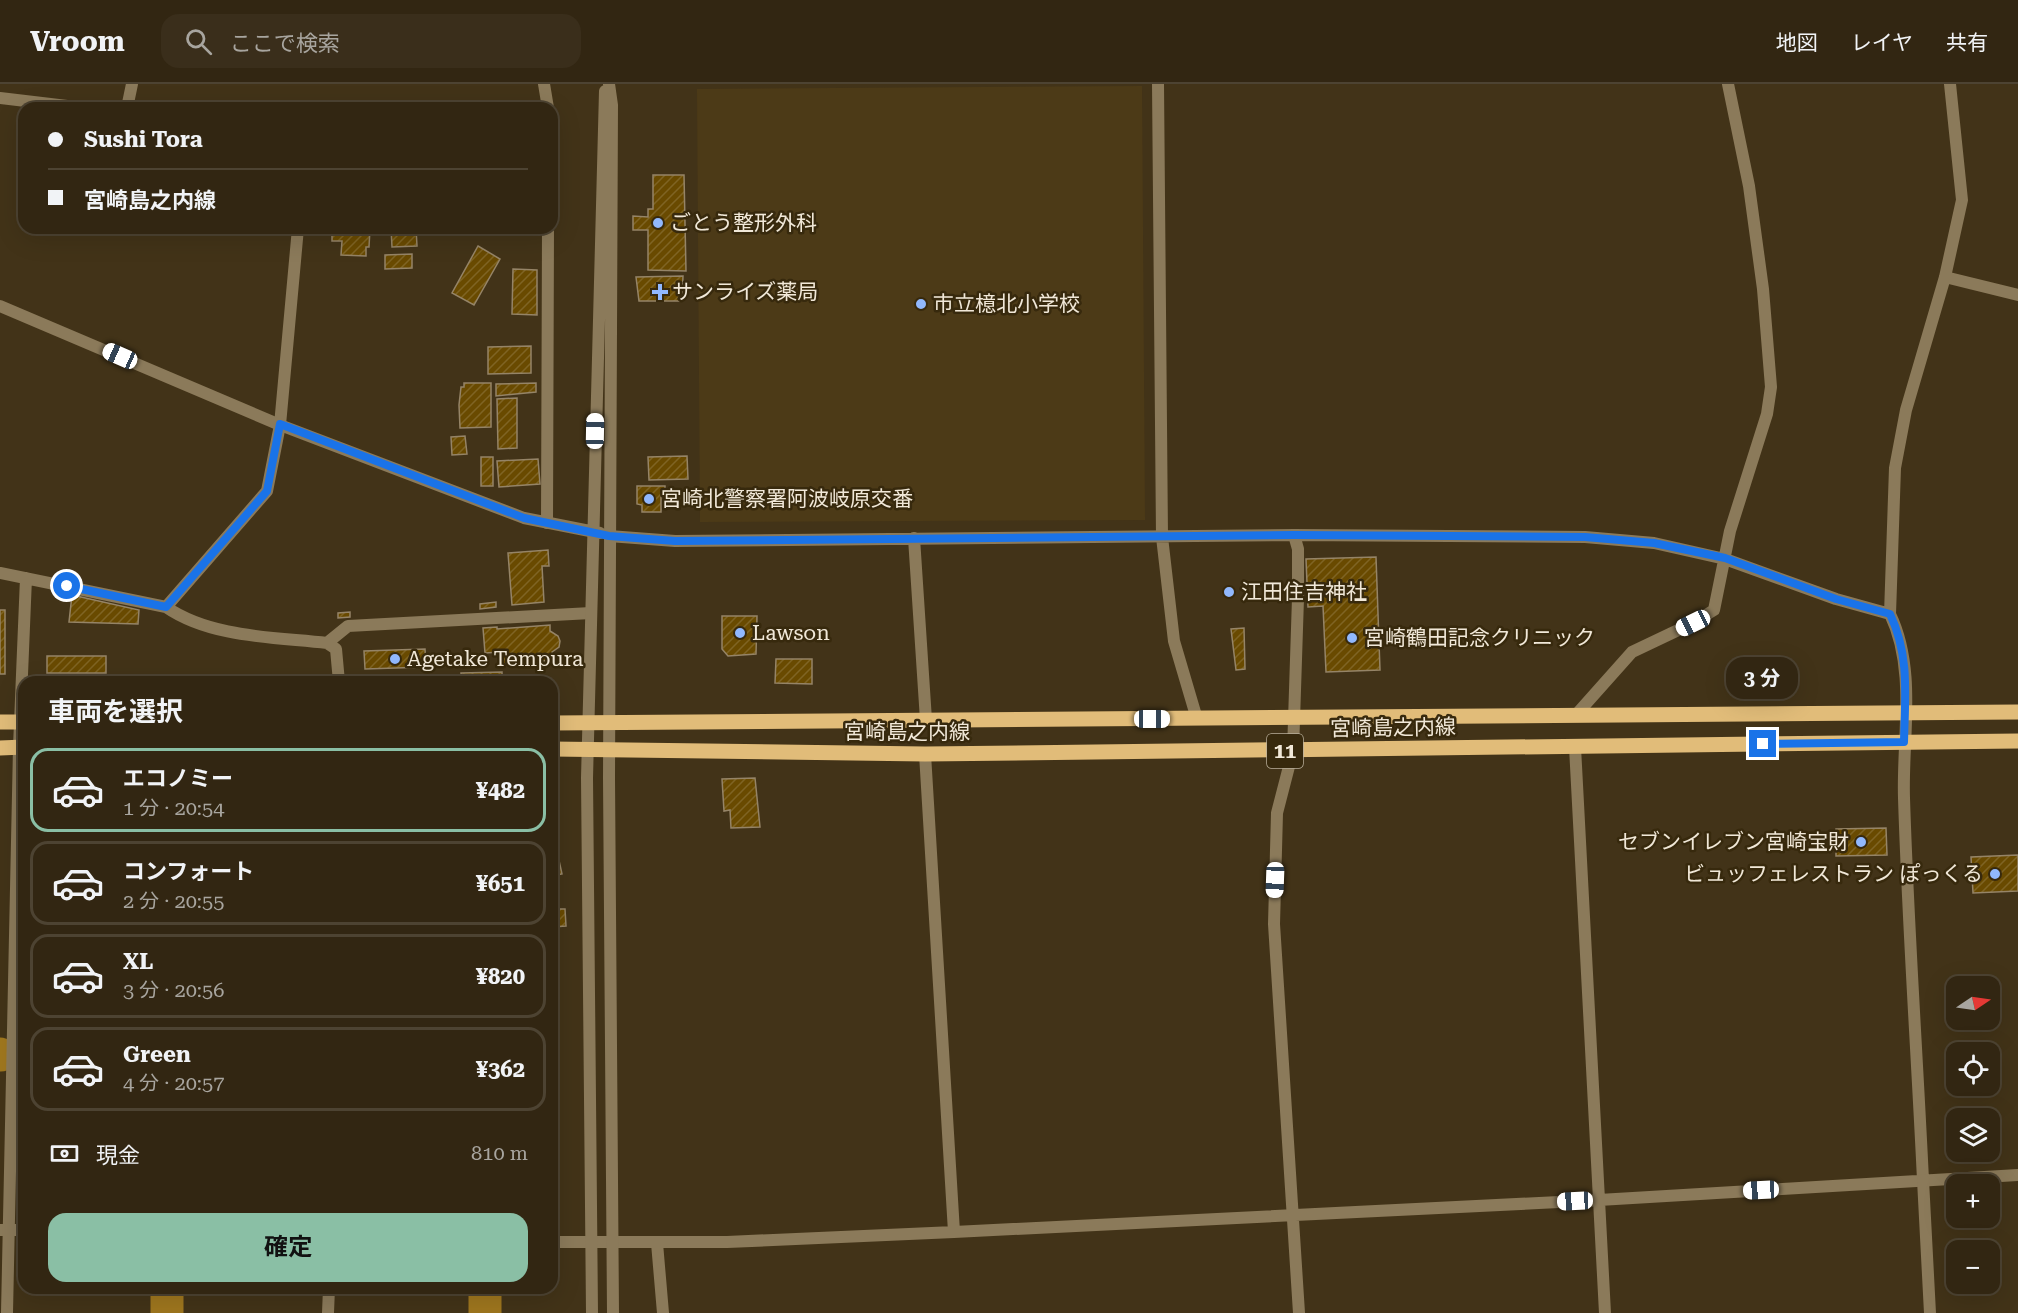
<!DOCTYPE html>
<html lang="ja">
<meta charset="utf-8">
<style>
body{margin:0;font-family:"Roboto Serif","Noto Sans JP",serif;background:#3a2e1b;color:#f1f3f6;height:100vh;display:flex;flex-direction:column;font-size:22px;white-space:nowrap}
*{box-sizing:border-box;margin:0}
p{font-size:20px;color:#a8a59f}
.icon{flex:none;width:33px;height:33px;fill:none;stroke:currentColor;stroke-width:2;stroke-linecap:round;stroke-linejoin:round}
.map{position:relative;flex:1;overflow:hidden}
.panel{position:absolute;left:18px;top:592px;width:540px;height:618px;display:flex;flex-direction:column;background:#322612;border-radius:18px;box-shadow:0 6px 24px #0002,0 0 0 2px #4d4332}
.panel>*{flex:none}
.banner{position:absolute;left:18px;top:18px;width:540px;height:132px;border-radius:18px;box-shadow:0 6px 24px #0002,0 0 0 2px #4d4332;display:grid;align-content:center;height:132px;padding:0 30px;background:#322612}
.needle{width:39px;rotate:77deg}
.fabs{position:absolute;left:1946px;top:892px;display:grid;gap:12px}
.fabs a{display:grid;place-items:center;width:54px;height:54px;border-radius:12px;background:#322612;box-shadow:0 6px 24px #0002,0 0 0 2px #4d4332;font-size:30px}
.end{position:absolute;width:27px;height:27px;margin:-14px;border:8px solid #1a73e8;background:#fff;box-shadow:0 0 0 3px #fff}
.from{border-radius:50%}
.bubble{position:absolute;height:42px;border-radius:18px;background:#322612;box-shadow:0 6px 24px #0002,0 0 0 2px #4d4332;font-size:20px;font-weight:700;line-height:42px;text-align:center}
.car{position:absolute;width:18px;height:36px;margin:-18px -9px;border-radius:8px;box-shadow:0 0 4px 2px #0007;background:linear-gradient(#fff 24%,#345 0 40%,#fff 0 76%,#345 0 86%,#fff 0)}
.banner b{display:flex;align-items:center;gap:21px;height:57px;font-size:22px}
.banner b+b{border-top:2px solid #4d4332}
.banner i{width:15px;height:15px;background:#f1f3f6}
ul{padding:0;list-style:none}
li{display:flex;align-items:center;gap:18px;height:84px;margin:0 12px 9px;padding:0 18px;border:3px solid #4d4332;border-radius:18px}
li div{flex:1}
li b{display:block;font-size:22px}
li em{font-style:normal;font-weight:700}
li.selected{border-color:#8abfa5}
li>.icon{width:54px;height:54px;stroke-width:1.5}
h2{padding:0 30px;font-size:27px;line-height:72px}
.pay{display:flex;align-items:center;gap:15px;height:66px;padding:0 30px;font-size:22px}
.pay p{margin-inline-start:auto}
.button{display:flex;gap:12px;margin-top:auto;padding:12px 30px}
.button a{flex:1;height:69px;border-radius:18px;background:#8abfa5;color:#111;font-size:24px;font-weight:700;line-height:69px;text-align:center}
header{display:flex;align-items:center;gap:36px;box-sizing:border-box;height:84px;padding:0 30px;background:#322612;border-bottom:2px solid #4d4332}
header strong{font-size:28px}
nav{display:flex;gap:33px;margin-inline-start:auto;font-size:21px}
.search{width:420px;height:54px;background:#3a2e1b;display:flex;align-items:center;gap:15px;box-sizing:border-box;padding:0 21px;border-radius:18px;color:#a8a59f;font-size:22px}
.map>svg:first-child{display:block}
.built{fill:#4c3a17}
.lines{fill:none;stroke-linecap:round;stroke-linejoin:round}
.river{stroke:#9e761e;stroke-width:33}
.building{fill:url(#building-hatch);stroke:#958467;stroke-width:1.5}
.minor{stroke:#8b7a5a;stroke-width:12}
.tertiary{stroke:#8b7a5a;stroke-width:12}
.primary{stroke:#e1bc79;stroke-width:15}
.route{stroke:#1a73e8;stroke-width:8}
.poi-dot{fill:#91b8fd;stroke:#37290d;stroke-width:2}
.labels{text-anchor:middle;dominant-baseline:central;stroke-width:5;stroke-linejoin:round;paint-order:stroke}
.shield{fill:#37290d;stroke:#b9af9b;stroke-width:1.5}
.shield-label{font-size:20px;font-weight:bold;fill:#f1e8d8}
.poi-label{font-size:21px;fill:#f1e8d8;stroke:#37290d;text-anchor:start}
.street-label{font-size:21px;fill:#f1e8d8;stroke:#37290d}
</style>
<header>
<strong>Vroom</strong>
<div class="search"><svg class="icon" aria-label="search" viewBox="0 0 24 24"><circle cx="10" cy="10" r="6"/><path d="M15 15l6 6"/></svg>ここで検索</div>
<nav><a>地図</a><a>レイヤ</a><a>共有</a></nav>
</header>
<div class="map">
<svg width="2018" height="1229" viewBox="0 0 2018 1229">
<defs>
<pattern id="building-hatch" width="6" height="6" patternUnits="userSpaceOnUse" patternTransform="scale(1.5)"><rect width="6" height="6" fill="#694a00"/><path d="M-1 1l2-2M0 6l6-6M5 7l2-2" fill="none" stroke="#7f6424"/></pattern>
</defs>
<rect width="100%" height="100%" fill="#423318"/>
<path class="built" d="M 1142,2 L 1145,436 L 700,438 L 697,5 Z"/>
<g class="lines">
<path class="river" d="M 0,970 L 1,971
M 167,1229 L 167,1204
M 485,1229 L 485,1204"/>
</g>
<path class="building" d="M 653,91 L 684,91 L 686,187 L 648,186 L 648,146 L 633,146 L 633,132 L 648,133 L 648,125 L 653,125 Z
M 332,144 L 370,145 L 369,163 L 366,163 L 366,172 L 341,171 L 342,157 L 332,157 Z
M 391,144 L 416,144 L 417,162 L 392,163 Z
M 478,162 L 500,175 L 474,221 L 452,209 Z
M 412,170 L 412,184 L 385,185 L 385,171 Z
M 513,185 L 537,186 L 537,231 L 512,230 Z
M 683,192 L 682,217 L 639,217 L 636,193 Z
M 531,262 L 531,289 L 488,290 L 488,263 Z
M 464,299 L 491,299 L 491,343 L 460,344 L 459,321 L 461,303 L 464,303 Z
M 536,299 L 536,308 L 496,312 L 496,300 Z
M 517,314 L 517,364 L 498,365 L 497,315 Z
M 465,352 L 467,370 L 452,371 L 451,353 Z
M 687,372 L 688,395 L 649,396 L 648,373 Z
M 481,373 L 493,373 L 493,402 L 481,402 Z
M 538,375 L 540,400 L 499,403 L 497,377 Z
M 637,402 L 665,402 L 665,410 L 661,410 L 661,428 L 642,428 L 642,421 L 637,420 Z
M 548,466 L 549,482 L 542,482 L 544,518 L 512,521 L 508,469 Z
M 1376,473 L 1380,586 L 1326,588 L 1323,522 L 1308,523 L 1306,475 Z
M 72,511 L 139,526 L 138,540 L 69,538 Z
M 496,518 L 496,523 L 480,525 L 480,520 Z
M 0,526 L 5,526 L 5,590 L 0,590 Z
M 350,528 L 350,533 L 338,534 L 338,529 Z
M 722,532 L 757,532 L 756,570 L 728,572 L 722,565 Z
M 550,541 L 550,547 L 558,552 L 560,557 L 559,563 L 552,568 L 553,576 L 501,580 L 500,568 L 485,569 L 483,544 L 497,543 L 497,545 Z
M 1244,544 L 1245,585 L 1236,586 L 1231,545 Z
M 425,565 L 426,583 L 365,585 L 364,567 Z
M 47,572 L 106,572 L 106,589 L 47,589 Z
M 776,575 L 812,575 L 812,600 L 775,599 Z
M 502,588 L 502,598 L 462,598 L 461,589 Z
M 755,694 L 760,743 L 731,744 L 730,726 L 724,727 L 722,695 Z
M 1886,744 L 1887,771 L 1836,772 L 1836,745 Z
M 2018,771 L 2018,807 L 1973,809 L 1971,773 Z
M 558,772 L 562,790 L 552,792 L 552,773 Z
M 552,825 L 565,825 L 566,842 L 552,843 Z"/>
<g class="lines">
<path class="minor" d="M 544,0 L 548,24
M 1158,0 L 1162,453 L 1174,557 L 1197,635
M 0,14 L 84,24
M 127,24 L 132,0
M 1945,193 L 2018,211
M 547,439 L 548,144
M 1294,451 L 1298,465 L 1298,514 L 1293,667 L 1277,729 L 1274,840 L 1299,1229
M 609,452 L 675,457 L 1294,451 L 1585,453 L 1654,459 L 1725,475 L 1836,515 L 1890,530 C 1917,586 1902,654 1904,714 C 1908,842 1917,969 1923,1096
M 914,454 L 926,636
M 0,489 L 166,523 L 267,407 L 280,341 L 298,144
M 166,523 C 211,554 275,553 327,559 L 336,565 L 339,598
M 1890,530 L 1895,384 L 1906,326 L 1945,193 L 1962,116 L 1950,0
M 327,559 L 348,542 L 591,529
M 1575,632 L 1632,568 L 1693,539 L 1714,526 L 1730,447 L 1767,330 L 1771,303 L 1763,205 L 1749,102 L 1728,0
M 1575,663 L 1605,1229
M 925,670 L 954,1148
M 0,1146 L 24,1146
M 552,1158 L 727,1158 L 954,1148 L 1599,1116 L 2018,1091
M 657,1159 L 663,1229
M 7,1229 L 19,663 L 26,494
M 328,1229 L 329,1204"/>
<path class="tertiary" d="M 609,0 L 612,21 L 609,694 L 613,1229
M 0,222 L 280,341 L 524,434 L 600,449
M 1923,1096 L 1930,1229
M 592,1229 L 587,694 L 605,7"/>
<path class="primary" d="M 0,638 L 24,638
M 552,639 L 2018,628
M 0,664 L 24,663
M 552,665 L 925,670 L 2018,657"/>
</g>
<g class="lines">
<path class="route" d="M 67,502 L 166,523 L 267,407 L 280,340 L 524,434 L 609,452 L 675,457 L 1294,451 L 1585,453 L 1654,459 L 1725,474 L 1836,515 L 1890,530 C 1910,572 1905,612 1904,658 L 1763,660"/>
</g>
<g class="poi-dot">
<circle cx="658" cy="139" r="6"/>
<path d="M657 199h6v6h6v6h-6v6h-6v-6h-6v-6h6z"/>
<circle cx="921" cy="220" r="6"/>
<circle cx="649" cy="415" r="6"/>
<circle cx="1229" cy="508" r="6"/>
<circle cx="740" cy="549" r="6"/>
<circle cx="1352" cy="554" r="6"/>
<circle cx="395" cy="575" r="6"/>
<circle cx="1861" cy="758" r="6"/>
<circle cx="1995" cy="790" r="6"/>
</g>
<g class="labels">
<rect class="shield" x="1267" y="650" width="36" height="34" rx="4.5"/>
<g class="shield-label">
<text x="1285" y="667">11</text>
</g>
<g class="poi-label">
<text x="670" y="139">ごとう整形外科</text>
<text x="672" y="208">サンライズ薬局</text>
<text x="933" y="220">市立檍北小学校</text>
<text x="661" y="415">宮崎北警察署阿波岐原交番</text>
<text x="1241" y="508">江田住吉神社</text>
<text x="752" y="549">Lawson</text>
<text x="1364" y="554">宮崎鶴田記念クリニック</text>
<text x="407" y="575">Agetake Tempura</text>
<text x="1849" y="758" text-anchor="end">セブンイレブン宮崎宝財</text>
<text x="1983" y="790" text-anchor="end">ビュッフェレストラン ぽっくる</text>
</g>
<g class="street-label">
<text transform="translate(1393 644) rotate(-1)">宮崎島之内線</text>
<text x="907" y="648">宮崎島之内線</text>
</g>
</g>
</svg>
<div class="fabs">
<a><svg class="needle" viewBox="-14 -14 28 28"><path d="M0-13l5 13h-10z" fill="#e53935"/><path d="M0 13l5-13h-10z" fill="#a8a59f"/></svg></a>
<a><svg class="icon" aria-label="locate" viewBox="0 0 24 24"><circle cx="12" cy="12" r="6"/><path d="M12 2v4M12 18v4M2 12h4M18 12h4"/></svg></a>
<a><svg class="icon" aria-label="layers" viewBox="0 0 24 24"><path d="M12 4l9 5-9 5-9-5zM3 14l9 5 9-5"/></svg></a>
<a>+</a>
<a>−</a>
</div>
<i class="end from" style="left:67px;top:502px"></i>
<i class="end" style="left:1763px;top:660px"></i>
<div class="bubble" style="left:1726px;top:573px;width:72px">3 分</div>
<i class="car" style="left:120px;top:272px;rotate:294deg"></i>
<i class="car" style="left:595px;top:347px;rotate:1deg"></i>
<i class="car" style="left:1693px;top:539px;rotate:244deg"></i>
<i class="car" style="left:1152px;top:635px;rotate:90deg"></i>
<i class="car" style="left:1275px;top:796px;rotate:182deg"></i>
<i class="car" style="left:1761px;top:1106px;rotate:267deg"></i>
<i class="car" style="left:1575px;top:1117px;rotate:267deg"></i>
<div class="banner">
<b><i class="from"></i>Sushi Tora</b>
<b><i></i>宮崎島之内線</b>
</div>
<section class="panel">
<h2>車両を選択</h2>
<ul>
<li class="selected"><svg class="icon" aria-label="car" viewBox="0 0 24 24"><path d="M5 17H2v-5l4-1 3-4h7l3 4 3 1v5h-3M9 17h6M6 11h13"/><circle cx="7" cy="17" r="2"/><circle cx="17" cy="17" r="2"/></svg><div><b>エコノミー</b><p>1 分 · 20:54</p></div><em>¥482</em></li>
<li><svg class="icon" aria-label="car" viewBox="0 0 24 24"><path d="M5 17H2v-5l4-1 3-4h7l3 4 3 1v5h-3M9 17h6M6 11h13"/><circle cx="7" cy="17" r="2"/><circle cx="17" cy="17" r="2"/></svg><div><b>コンフォート</b><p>2 分 · 20:55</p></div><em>¥651</em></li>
<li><svg class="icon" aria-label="car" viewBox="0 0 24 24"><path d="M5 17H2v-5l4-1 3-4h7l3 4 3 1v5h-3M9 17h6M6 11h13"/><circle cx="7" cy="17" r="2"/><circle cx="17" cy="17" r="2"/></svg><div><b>XL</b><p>3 分 · 20:56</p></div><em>¥820</em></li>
<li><svg class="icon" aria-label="car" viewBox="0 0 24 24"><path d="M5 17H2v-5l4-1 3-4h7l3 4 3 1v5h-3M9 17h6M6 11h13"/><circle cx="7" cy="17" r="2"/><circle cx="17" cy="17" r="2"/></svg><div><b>Green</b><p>4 分 · 20:57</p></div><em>¥362</em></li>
</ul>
<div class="pay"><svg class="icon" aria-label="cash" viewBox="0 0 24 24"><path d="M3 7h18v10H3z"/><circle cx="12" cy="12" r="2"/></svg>現金<p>810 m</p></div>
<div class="button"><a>確定</a></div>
</section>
</div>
